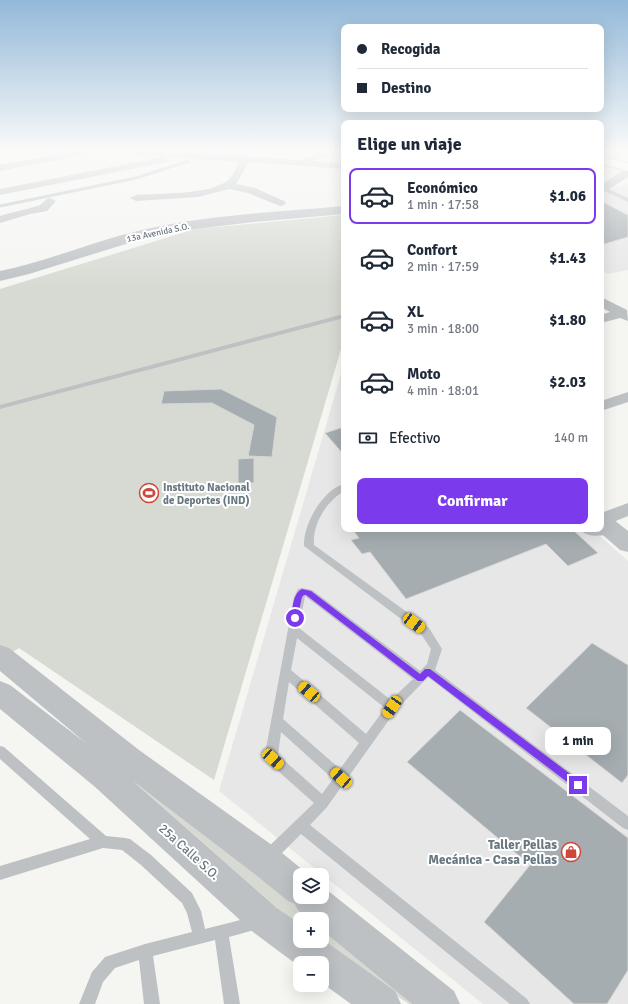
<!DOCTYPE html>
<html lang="es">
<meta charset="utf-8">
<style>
body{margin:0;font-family:Signika,sans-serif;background:#f6f6f7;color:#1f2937;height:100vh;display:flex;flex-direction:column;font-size:15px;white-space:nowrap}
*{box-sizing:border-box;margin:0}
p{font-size:13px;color:#747a83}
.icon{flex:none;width:22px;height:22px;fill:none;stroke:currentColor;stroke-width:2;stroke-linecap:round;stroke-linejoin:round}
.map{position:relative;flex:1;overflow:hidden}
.panel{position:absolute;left:341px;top:120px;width:263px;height:412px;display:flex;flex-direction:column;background:#fff;border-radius:8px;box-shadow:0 4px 16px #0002}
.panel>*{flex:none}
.banner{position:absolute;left:341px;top:24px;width:263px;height:88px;border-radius:8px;box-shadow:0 4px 16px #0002;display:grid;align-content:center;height:88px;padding:0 16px;background:#fff}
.buttons{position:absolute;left:293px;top:868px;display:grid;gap:8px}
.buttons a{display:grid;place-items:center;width:36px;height:36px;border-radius:8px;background:#fff;box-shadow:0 4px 16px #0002;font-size:20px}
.end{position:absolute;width:18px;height:18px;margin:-9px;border:5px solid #7c3aed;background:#fff;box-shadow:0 0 0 2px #fff}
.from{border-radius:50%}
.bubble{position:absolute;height:28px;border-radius:8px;background:#fff;box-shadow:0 4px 16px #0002;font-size:13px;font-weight:700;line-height:28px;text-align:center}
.car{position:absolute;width:12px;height:24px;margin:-12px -6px;border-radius:5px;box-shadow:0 0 3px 1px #0007;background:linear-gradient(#f5c518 24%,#345 0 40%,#f5c518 0 76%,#345 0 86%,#f5c518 0)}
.banner b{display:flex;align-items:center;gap:14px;height:38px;font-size:15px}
.banner b+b{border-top:1px solid #e0e1e3}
.banner i{width:10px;height:10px;background:#1f2937}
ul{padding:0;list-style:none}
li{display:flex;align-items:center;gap:12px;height:56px;margin:0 8px 6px;padding:0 8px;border:2px solid transparent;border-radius:8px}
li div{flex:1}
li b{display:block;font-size:15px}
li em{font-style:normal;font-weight:700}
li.current{border-color:#7c3aed}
li>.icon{width:36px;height:36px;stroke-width:1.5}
h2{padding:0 16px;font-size:18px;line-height:48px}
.pay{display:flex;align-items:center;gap:10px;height:44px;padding:0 16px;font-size:15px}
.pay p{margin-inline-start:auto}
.cta{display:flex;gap:8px;margin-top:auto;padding:8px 16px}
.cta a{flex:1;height:46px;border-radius:8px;background:#7c3aed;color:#fff;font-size:16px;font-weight:700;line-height:46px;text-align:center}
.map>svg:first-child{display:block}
.built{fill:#e6e7e6}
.green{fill:#d6dad2}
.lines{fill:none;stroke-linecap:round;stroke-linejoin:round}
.stream{stroke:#b3c1c2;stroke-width:3}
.building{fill:#a5adb1;stroke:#d7d6d5}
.secondary-casing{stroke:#b0b5b8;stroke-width:2}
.service{fill:#bdc1c4;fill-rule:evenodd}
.minor{fill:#bdc1c4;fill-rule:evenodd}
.tertiary{fill:#bdc1c4;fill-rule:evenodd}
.secondary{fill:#fff;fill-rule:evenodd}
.route{fill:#7c3aed}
.labels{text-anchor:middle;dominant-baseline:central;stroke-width:4;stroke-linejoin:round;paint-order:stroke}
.far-street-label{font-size:9px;fill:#687880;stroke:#fff}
.poi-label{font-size:11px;font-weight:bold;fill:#687880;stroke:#fff;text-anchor:start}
.near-poi-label{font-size:13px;font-weight:bold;fill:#687880;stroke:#fff;text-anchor:end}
.near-street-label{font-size:13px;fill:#687880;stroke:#fff}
</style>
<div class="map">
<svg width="628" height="1004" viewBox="0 0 628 1004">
<rect width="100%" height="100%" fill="#f5f5f2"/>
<path class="built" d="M 628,184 L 628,270 L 608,274 L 601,270 L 601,192 Z
M 344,364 L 344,529 L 592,529 L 628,561 L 628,1004 L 483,1004 L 219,791 Z"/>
<path class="green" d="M 344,215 L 344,339 L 214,780 L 19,648 L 0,660 L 0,289 L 195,229 Z
M 138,785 L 213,837 L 319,919 L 300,919 L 300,928 Z
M 322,922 L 412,1004 L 409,1004 L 339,957 L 322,941 Z"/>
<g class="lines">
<path class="stream" d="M 0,206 L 136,178 L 189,161"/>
</g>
<path class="building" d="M 601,201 L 628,215 L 628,237 L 601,245 Z
M 221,389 L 277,417 L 272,457 L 248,456 L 254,425 L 212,403 L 161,404 L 164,391 Z
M 344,427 L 344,455 L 325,433 Z
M 254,458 L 254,483 L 238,483 L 238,459 Z
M 352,529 L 572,529 L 598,553 L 568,566 L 546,544 L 406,599 L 370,552 L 362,554 L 351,540 L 359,538 Z
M 592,643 L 628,665 L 628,775 L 622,783 L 526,708 Z
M 460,710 L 628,838 L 628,970 L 607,1004 L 574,1004 L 484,922 L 530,865 L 407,762 Z"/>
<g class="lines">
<defs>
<path id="secondary" d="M 601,156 L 628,163 L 628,171 L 601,164 Z"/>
</defs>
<use href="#secondary" class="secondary-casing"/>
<path class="service" d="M 604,187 L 628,198 L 628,202 L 602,190 L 602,188 Z
M 344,314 L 344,318 L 0,409 L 0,405 Z
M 344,484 L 344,491 C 327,501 312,524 314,545 L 429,628 L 442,649 L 435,670 L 628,816 L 628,830 L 623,828 L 428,677 L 396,710 L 327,807 L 310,825 L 527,999 L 530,1004 L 510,1004 L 301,834 L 273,862 L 268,864 L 263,862 L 261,857 L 263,852 L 314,803 L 269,763 L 265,754 L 294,597 L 298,589 L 302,588 L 312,590 L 420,671 L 427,664 L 431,649 L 421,634 L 304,546 C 303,525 322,490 344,484 ZM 305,596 L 413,679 L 391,700 L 299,628 ZM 297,638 L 385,708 L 366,734 L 291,670 ZM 289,682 L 359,743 L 340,769 L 283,719 ZM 281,732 L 333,779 L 322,794 L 278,755 Z
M 612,527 L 615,528 L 617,530 L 615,532 C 604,536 588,539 579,529 L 595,530 Z
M 0,746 L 4,747 L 106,836 L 125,838 L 130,839 L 151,855 L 192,893 L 201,911 L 205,929 L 256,916 L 261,918 L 263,923 L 261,928 L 229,937 L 240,1004 L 224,1004 L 215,940 L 153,956 L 160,1004 L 144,1004 L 139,960 L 115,968 L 103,982 L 95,1004 L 79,1004 L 92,972 L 105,957 L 145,944 L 192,932 L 187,913 L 182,903 L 141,865 L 122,850 L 103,848 L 0,880 L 0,866 L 90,839 L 0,759 Z"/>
<path class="minor" d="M 85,149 L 137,149 L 300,160 L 327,149 L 340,149 L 338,151 L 314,161 L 344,163 L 344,169 L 249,162 L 236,184 L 255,188 L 284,201 L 286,203 L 284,205 L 280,206 L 248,193 L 229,189 L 198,197 L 136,201 L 130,198 L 136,195 C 158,193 212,195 228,180 C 233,176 236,168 239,162 L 99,152 L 0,171 L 0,165 Z
M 163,157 L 168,160 L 167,162 L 0,195 L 0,189 Z
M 50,198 L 56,201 L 47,211 L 30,214 L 0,223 L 0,216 C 12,212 25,210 37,206 C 43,205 44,199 50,198 Z
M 601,297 L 627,310 L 628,321 L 620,318 L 601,323 L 601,315 L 610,312 L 601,307 Z
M 628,392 L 628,402 L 601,411 L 601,401 Z
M 628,503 L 628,516 L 601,527 L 601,513 Z"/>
<path class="tertiary" d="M 628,168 L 628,177 L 605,192 L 601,193 L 601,184 Z
M 344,206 L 344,214 L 253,222 L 171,232 L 145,238 L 29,274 L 0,281 L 0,271 C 49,261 94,241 142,230 C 208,215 277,212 344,206 Z
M 601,513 L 609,516 L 628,531 L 628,552 L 620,550 L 596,529 L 601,529 Z
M 0,645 L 9,648 L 139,750 L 276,848 L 309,875 L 300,875 L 300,897 L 322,897 L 322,886 L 454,991 L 460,1004 L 412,1004 L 322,930 L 322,919 C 309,919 300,917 295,904 L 288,901 L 252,872 L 133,781 L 277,908 L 300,924 L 300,941 L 322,941 L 322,939 L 395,991 L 401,1004 L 351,1004 L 322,983 L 322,963 L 300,963 L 300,967 L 253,932 L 94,786 L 0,709 L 0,681 L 10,685 L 87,744 L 0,671 Z"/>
<use href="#secondary" class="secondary"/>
</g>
<linearGradient id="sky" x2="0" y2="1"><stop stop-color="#93b9d9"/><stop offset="0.52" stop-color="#fafaf9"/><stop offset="1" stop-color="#fafaf9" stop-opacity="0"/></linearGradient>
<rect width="628" height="289" fill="url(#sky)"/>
<path class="route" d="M 302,589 L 311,591 L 420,674 L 425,669 L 430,669 L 581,782 L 582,785 L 581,788 L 578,790 L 575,788 L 428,676 L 423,681 L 418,681 L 306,595 L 304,595 L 302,597 L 297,620 L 292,620 L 291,618 C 293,609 292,594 302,589 Z"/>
<defs>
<symbol id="stadium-ring" viewBox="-11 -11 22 22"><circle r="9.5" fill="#fff" stroke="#ce483a" stroke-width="1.5"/><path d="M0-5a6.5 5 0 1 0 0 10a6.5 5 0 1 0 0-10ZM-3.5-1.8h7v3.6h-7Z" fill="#ce483a"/></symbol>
<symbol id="shop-ring" viewBox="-11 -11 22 22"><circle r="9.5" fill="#fff" stroke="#ce483a" stroke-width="1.5"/><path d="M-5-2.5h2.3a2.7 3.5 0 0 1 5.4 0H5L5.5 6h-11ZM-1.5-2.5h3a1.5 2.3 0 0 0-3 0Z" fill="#ce483a"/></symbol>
</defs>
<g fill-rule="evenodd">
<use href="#stadium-ring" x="138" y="482" width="22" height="22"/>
<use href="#shop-ring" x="560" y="841" width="22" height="22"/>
</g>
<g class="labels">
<g class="far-street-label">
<text transform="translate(158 233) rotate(-12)">13a Avenida S.O.</text>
</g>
<g class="poi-label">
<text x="163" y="487">Instituto Nacional<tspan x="163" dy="13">de Deportes (IND)</tspan></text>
</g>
<g class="near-poi-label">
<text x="557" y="845">Taller Pellas<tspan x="557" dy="15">Mecánica - Casa Pellas</tspan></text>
</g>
<g class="near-street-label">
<text transform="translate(189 852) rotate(42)">25a Calle S.O.</text>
</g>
</g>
</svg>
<div class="buttons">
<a><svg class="icon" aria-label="layers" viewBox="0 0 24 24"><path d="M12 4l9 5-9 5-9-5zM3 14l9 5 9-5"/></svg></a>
<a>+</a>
<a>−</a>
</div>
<i class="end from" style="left:295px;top:618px"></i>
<i class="end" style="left:578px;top:785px"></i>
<div class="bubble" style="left:545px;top:727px;width:66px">1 min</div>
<i class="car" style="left:414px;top:623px;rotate:126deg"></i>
<i class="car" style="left:309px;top:692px;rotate:311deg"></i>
<i class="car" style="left:392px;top:707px;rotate:215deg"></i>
<i class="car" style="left:273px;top:759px;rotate:132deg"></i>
<i class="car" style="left:341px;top:778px;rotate:312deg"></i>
<div class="banner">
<b><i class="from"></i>Recogida</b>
<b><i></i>Destino</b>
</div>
<section class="panel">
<h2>Elige un viaje</h2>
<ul>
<li class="current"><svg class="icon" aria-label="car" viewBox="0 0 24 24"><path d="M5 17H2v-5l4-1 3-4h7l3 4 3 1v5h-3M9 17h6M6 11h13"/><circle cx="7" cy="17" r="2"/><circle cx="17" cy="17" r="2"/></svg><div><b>Económico</b><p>1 min · 17:58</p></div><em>$1.06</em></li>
<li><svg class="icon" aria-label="car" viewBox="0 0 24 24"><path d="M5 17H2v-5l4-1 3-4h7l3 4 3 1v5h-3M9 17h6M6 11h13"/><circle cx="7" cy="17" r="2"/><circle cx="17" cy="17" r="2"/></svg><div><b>Confort</b><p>2 min · 17:59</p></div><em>$1.43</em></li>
<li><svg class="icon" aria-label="car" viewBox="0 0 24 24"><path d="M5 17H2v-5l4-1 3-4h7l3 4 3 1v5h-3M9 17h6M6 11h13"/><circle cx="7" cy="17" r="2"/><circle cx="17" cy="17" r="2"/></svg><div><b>XL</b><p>3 min · 18:00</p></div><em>$1.80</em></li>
<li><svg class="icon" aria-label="car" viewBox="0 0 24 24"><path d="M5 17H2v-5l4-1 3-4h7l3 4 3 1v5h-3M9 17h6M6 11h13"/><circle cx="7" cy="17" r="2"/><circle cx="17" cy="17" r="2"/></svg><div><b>Moto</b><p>4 min · 18:01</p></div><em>$2.03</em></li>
</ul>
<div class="pay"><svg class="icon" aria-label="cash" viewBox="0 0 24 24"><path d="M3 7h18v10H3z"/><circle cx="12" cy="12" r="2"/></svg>Efectivo<p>140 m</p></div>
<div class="cta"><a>Confirmar</a></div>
</section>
</div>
